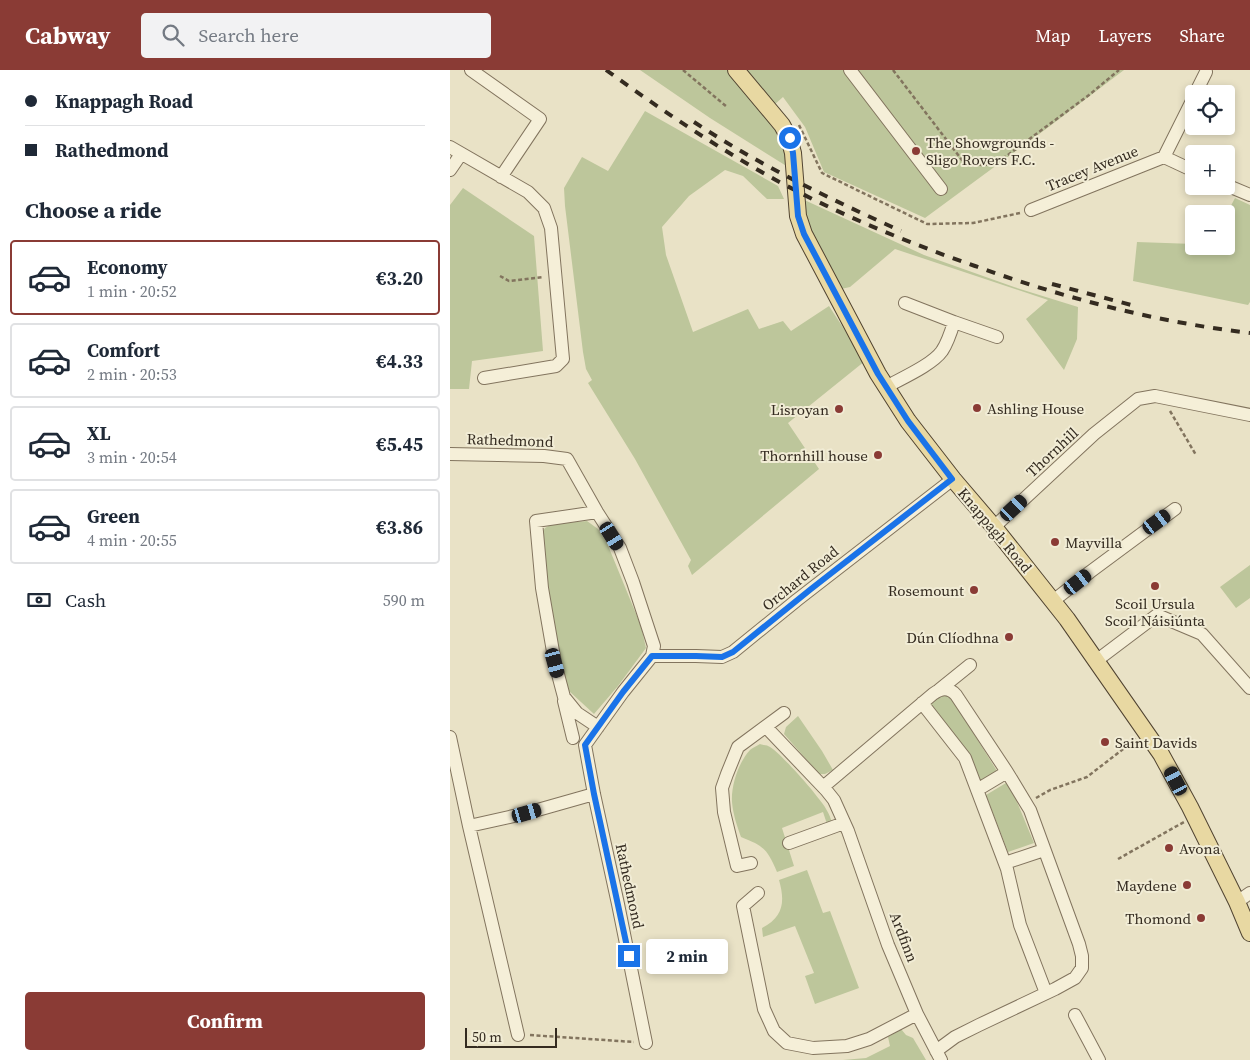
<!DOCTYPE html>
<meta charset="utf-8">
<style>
body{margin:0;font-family:"Source Serif 4",serif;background:#f2f2f3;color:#1f2937;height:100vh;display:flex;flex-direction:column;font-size:19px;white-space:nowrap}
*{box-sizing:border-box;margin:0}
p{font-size:16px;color:#747a83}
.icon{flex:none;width:28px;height:28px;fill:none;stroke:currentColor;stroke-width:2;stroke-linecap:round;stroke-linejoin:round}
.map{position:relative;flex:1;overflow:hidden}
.panel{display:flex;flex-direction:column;background:#fff;width:450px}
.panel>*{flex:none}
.hud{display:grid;align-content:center;height:110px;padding:0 25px;background:#fff}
.controls{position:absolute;left:735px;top:15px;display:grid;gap:10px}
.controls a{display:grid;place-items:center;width:50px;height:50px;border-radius:5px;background:#fff;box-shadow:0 2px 8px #0003;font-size:25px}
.scale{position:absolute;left:15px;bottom:12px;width:92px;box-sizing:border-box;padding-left:5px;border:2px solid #342b20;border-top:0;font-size:14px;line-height:18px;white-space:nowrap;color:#342b20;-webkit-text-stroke:4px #f1ecd5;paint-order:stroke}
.end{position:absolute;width:22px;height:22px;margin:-11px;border:6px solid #1a73e8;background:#fff;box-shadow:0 0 0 2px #fff}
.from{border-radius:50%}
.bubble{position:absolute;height:35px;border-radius:5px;background:#fff;box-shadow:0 2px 8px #0003;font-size:16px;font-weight:700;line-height:35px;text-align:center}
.car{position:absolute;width:15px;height:30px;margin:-15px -8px;border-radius:6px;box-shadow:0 0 4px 1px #0007;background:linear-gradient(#222 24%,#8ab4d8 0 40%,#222 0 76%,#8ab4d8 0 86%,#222 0)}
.hud b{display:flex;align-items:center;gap:18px;height:48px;font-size:19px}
.hud b+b{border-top:1px solid #e0e1e3}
.hud i{width:12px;height:12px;background:#1f2937}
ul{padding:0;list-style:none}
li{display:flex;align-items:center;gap:15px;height:75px;margin:0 10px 8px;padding:0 15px;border:2px solid #e0e1e3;border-radius:5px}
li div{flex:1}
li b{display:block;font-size:19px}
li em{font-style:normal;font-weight:700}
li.on{border-color:#8a3b35}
li>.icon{width:45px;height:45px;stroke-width:1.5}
h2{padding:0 25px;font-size:22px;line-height:60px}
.pay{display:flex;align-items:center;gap:12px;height:55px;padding:0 25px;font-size:19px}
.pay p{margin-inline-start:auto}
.cta{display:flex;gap:10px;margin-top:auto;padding:10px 25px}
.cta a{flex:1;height:58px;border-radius:5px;background:#8a3b35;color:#fff;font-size:20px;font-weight:700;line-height:58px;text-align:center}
header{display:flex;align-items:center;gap:30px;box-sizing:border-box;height:70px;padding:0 25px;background:#8a3b35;color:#fff}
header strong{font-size:24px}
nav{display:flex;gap:28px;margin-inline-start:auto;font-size:18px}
.search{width:350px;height:45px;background:#f2f2f3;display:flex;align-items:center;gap:12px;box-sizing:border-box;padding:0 18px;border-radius:5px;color:#747a83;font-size:19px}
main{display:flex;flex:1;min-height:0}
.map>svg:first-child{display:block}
.green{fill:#bdc69b}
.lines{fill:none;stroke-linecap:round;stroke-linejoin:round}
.minor-casing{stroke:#82745e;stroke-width:14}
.major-casing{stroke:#504331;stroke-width:18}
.path{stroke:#82745e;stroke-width:2.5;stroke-dasharray:4 2.5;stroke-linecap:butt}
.minor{stroke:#f5efd8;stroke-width:12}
.major{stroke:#e8d8a2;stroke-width:16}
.rail{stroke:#342b20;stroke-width:4;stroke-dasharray:9 9;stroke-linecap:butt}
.route{stroke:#1a73e8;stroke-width:6}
.poi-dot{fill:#8a3b35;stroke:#f1ecd5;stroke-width:2}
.labels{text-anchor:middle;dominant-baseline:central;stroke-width:4;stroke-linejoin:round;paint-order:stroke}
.poi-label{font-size:15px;fill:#342b20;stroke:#f1ecd5;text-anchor:end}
.street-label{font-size:15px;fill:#342b20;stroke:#f1ecd5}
</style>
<header>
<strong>Cabway</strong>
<div class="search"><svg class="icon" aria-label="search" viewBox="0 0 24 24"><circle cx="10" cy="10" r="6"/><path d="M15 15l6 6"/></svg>Search here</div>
<nav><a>Map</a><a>Layers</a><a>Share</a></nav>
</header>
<main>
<section class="panel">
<div class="hud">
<b><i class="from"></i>Knappagh Road</b>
<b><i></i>Rathedmond</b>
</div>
<h2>Choose a ride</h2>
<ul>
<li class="on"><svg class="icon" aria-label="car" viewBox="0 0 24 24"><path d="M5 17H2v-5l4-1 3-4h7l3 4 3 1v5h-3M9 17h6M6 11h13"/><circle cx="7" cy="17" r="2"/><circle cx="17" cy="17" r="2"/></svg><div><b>Economy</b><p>1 min · 20:52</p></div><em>€3.20</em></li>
<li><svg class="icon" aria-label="car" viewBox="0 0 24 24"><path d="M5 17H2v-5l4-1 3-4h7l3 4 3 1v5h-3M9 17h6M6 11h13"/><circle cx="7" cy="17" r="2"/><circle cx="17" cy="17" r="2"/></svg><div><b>Comfort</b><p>2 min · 20:53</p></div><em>€4.33</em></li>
<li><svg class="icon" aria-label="car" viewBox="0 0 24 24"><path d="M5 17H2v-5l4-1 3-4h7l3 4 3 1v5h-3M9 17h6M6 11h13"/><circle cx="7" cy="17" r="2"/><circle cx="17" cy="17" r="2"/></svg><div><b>XL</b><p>3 min · 20:54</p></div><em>€5.45</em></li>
<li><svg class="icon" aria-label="car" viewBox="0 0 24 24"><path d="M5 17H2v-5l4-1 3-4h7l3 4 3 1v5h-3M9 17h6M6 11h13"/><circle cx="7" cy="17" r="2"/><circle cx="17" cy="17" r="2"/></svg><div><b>Green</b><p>4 min · 20:55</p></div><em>€3.86</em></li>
</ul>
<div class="pay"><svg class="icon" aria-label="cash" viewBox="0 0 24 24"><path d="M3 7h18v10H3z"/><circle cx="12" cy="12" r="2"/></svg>Cash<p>590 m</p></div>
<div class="cta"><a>Confirm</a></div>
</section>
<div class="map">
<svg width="800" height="990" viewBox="0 0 800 990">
<rect width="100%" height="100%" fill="#e9e2c6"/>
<path class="green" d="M 190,0 L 277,0 L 327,57 L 336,77 L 338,97 L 260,48 Z
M 293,0 L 674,0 L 596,59 L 475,148 L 374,102 L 355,57 L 333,27 L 324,35 Z
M 195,41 L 328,116 L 334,129 L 317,129 L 293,106 L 275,100 L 239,126 L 212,157 L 216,185 L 243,262 L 298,239 L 309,259 L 333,251 L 341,261 L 379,236 L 415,291 L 338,353 L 369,399 L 242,505 L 238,496 L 241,490 L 185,389 L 138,313 L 142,310 L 136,299 L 133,282 L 115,136 L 114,118 L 132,87 L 158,101 Z
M 13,118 L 84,166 L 93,281 L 22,291 L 19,319 L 0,319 L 0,135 Z
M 350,128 L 474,185 L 564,217 L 628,237 L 627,269 L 614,300 L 576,249 L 598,230 L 445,179 L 400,217 L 391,219 L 359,162 Z
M 785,128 L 800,135 L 800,232 L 798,235 L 683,211 L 687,172 L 744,174 L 744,176 L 776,176 L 776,145 Z
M 137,451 L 148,459 L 157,473 L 191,556 L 196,578 L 168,616 L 144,644 L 119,621 L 114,610 L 97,514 L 91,464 L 95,458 L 102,454 Z
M 800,495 L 800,528 L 786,538 L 770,517 Z
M 493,625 L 501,627 L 547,701 L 530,711 L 518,683 L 498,656 L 481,638 L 481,633 L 489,627 Z
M 348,646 L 372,681 L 383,700 L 375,704 L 369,704 L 334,664 L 336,657 Z
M 310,674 C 311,675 317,675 318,676 C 327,679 362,719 369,729 C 374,735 380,744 382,753 L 377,754 L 373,742 L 332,758 L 344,796 L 327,802 C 317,779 314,776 291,767 C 287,756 283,744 282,732 C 281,716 288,693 300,680 C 302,678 307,676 310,674 Z
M 556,713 L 565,727 L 584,773 L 558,782 L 536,725 Z
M 357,800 L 373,843 L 380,841 L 409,918 L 365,934 L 355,906 L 364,903 L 345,856 L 313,867 L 312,858 C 334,847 335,831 329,810 Z
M 451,959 L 456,965 L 463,968 L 476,990 L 393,990 L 416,988 L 440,976 L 438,967 Z"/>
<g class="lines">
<defs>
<path id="minor" d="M 21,0 L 90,49 L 51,107
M 400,0 L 491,119
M 745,24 L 756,2
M 0,77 L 78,122 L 94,138 L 101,158 L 113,289 L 106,296 L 34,308
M 714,87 L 744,27
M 0,100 L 11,84
M 776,115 L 800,125
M 581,140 L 714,87 L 744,101
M 504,252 L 547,267
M 436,317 C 452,308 482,295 492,281 C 498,272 501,262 504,252 L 455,233
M 0,384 L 94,386 L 117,389 L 147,442 L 170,478 L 183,512 L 204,576 L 202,586 L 173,622 L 135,675 L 144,724 L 168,834 L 196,973
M 147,442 L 86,451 L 92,518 L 105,593 L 114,627 L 127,643 L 148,657
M 544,457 L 644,364 L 688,329 L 705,326 L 800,345
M 603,531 L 640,502 L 725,439
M 202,586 L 246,586 L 272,587 L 283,582 L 347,530 L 503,409
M 646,591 L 707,545 L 752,564 L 800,618
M 489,620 L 520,595
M 114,631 L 123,668
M 472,633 L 515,688 L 557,799 L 570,855 L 596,923
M 316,657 L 376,720 L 384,730 L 398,761 L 438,875 L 467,944 L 491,990
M 0,667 L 19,756 L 68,965
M 373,717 L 483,624 C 491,618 499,617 506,625 L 557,702 L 580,740 L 629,874 L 632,886 L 632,898 L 625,908 L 605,919 L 529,955 L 505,967 L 486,981
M 527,720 L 557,702
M 19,756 L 77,743 L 144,724
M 339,773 L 394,753
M 301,793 L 287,796 L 274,742 L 272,718 L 277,704 L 288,677 L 334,643
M 555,793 L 594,780
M 308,823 L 293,836 L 314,939 L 324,961 L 337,973 L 363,978 L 397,976 L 419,969 L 467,944
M 787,832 L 800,823
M 625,945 L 649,990"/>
<path id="major" d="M 286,0 L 332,55 L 339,68 L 343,83 L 348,146 L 354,164 L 428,304 L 458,351 L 503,409 L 544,457 L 617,549 L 711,684 L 740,737 L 787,832 L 800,863"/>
</defs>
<use href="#minor" class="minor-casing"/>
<use href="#major" class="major-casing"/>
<path class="path" d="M 233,0 L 277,37
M 443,0 L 512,90 C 527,95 537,98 551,90 L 639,25 L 669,0
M 349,55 L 372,103 L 477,154 L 523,153 L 570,143
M 50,206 L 59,211 L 94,207
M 720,341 L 746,385
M 586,728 L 600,720 L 637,707 L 686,669
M 668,789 L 734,752
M 80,965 L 184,972"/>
<use href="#minor" class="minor"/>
<use href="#major" class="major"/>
<path class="rail" d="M 156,0 C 210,39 266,77 324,109 C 388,144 456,172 525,196 C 614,228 706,252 800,263
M 244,52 C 309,95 380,129 451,161
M 602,214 L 689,237"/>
</g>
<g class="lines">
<path class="route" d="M 179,886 L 144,724 L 135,675 L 173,622 L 202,586 L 246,586 L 272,587 L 283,582 L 361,519 L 502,409 L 458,351 L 428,304 L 354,164 L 348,146 L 343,83 L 340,68"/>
</g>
<g class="poi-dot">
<circle cx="466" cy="81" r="5"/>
<circle cx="527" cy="338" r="5"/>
<circle cx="389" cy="339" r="5"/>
<circle cx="428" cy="385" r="5"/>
<circle cx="605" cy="472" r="5"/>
<circle cx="705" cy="516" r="5"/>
<circle cx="524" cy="520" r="5"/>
<circle cx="559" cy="567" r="5"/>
<circle cx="655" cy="672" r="5"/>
<circle cx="719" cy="778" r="5"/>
<circle cx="737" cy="815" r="5"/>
<circle cx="751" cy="848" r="5"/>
</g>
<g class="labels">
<g class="poi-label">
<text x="476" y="72" text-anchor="start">The Showgrounds -<tspan x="476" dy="17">Sligo Rovers F.C.</tspan></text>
<text x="537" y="338" text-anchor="start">Ashling House</text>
<text x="379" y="339">Lisroyan</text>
<text x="418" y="385">Thornhill house</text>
<text x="615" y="472" text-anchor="start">Mayvilla</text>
<text x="514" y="520">Rosemount</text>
<text x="705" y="533" text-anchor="middle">Scoil Ursula<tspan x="705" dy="17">Scoil Náisiúnta</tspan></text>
<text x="549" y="567">Dún Clíodhna</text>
<text x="665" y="672" text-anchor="start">Saint Davids</text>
<text x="729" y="778" text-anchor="start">Avona</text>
<text x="727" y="815">Maydene</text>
<text x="741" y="848">Thomond</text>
</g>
<g class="street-label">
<text transform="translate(642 98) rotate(-22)">Tracey Avenue</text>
<text transform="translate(60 370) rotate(2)">Rathedmond</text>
<text transform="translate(602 382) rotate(-43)">Thornhill</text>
<text transform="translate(545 460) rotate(50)">Knappagh Road</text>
<text transform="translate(350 508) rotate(-39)">Orchard Road</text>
<text transform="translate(180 816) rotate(78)">Rathedmond</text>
<text transform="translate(454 867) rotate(69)">Ardfinn</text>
</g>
</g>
</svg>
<div class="controls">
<a><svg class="icon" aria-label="locate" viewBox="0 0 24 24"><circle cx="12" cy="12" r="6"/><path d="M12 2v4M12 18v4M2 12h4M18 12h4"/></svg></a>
<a>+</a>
<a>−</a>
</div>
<div class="scale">50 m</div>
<i class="end from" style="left:340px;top:68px"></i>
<i class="end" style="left:179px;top:886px"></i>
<div class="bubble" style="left:196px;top:869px;width:82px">2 min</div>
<i class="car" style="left:564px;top:438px;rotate:47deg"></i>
<i class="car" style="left:707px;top:452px;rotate:54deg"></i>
<i class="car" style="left:162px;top:466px;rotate:148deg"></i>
<i class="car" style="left:628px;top:512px;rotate:52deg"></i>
<i class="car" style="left:105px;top:593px;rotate:165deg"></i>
<i class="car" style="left:726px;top:711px;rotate:332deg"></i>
<i class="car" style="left:77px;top:743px;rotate:74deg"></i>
</div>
</main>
